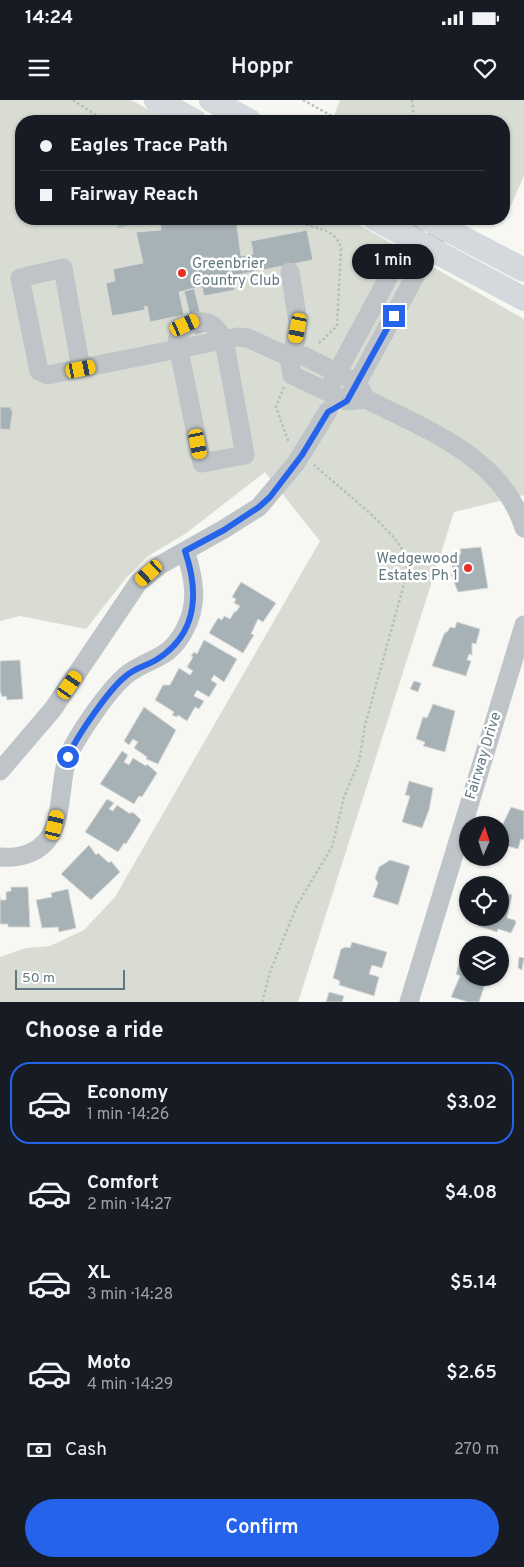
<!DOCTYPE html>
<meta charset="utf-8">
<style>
body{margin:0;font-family:Overpass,sans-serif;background:#242831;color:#f1f3f6;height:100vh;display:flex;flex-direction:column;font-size:19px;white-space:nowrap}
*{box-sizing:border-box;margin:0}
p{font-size:16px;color:#9ea1a6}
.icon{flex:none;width:28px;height:28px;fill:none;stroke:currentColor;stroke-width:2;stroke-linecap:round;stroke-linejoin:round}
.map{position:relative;height:902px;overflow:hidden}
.panel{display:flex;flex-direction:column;background:#171b24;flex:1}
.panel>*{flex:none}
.banner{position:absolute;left:15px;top:15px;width:495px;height:110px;border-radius:20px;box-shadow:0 1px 4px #0004;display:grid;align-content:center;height:110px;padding:0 25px;background:#171b24}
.needle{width:32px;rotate:3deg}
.controls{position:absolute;left:459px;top:716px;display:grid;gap:10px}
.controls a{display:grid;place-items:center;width:50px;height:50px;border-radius:50%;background:#171b24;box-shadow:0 1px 4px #0004;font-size:25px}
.scale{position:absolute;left:15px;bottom:12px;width:110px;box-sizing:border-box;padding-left:5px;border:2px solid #627880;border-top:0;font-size:14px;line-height:18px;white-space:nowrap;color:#627880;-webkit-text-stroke:4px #fff;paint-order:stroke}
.end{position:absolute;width:22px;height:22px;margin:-11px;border:6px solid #2563eb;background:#fff;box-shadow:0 0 0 2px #fff}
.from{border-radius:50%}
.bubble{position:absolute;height:35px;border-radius:18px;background:#171b24;box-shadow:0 1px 4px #0004;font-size:16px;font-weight:600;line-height:35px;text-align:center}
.car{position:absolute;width:15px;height:30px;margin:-15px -8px;border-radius:6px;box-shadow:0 0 4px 1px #0007;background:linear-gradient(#f5c518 24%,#345 0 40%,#f5c518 0 76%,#345 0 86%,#f5c518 0)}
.banner b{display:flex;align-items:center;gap:18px;height:48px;font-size:19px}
.banner b+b{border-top:1px solid #363941}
.banner i{width:12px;height:12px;background:#f1f3f6}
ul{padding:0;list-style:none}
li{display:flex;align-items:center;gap:15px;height:82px;margin:0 10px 8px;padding:0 15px;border:2px solid transparent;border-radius:20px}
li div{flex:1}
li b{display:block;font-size:19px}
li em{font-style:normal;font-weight:600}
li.current{border-color:#2563eb}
li>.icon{width:45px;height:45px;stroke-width:1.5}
h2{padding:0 25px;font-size:22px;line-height:60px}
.pay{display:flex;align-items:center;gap:12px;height:55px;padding:0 25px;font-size:19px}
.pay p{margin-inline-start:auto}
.cta{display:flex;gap:10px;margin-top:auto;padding:10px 25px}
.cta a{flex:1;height:58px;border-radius:30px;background:#2563eb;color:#fff;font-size:20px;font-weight:600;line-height:58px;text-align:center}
.status{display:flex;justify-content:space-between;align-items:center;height:35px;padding:0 25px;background:#171b24;direction:ltr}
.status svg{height:14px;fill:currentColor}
header{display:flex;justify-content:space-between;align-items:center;height:65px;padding:0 25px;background:#171b24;font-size:22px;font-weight:600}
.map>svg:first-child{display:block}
.green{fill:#d8dcd3}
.water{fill:#b5c6c7}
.building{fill:#a7b2b6;stroke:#d9d8d6}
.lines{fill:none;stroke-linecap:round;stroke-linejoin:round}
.path{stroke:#b8bdbf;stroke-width:2.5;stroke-dasharray:2.5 2.5;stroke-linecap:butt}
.minor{stroke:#bec4c7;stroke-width:19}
.major{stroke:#d3d9dc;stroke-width:24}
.route{stroke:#2563eb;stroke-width:6}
.poi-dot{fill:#e62f25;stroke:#fff;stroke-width:2}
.labels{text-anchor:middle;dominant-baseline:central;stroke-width:5;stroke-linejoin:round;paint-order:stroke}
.poi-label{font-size:15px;fill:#627880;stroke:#fff;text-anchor:start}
.street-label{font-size:15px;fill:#627880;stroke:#fff}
</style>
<div class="status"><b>14:24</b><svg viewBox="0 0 49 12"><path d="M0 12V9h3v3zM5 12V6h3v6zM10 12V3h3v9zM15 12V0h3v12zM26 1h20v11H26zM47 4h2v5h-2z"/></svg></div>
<header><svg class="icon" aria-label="menu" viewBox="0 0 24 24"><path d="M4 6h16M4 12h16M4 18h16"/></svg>Hoppr<svg class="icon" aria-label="heart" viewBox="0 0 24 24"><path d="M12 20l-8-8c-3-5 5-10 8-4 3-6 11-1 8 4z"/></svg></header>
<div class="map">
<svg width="524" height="902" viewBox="0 0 524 902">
<rect width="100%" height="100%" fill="#f7f7f4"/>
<path class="green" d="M 0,0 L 131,0 L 170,21 L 21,21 L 21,119 L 349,119 L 524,219 L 524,395 L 454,412 L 298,902 L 0,902 L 0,857 L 26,848 L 50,846 L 84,830 L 115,797 L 320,441 L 265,372 L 185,434 L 148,456 L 127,477 L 86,529 L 20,516 L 0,521 Z
M 340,0 L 524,0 L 524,76 L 504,121 L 500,119 L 504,119 L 504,21 L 332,21 Z"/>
<path class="water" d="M 116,119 L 144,119 L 145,122 L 118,128 Z"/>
<path class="building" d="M 188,119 L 194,119 L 195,123 L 218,119 L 236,119 L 241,156 L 253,154 L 251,141 L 307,130 L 313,160 L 232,176 L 235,190 L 204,196 L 202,187 L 179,192 L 184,215 L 150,222 L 147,206 L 144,207 L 145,210 L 112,216 L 106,183 L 115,181 L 113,169 L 143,163 L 136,132 L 161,130 L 160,124 Z
M 194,188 L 205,232 L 195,235 L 184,191 Z
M 0,307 L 11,307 L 11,310 L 13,310 L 10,330 L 0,329 Z
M 481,447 L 488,488 L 458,492 L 450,472 L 453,471 L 452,465 L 458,464 L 457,455 L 461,454 L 460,449 Z
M 241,482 L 276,503 L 263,522 L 258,519 L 251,534 L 254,535 L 243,553 L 209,533 L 218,518 L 222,520 L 224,516 L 230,519 L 235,511 L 236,512 L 240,506 L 234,503 L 236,499 L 232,497 Z
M 457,522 L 480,529 L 476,544 L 472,543 L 472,555 L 469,554 L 467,560 L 471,561 L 466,576 L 432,566 L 444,534 L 448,531 L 450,527 L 455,528 Z
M 204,540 L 237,559 L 224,582 L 214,575 L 211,580 L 217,584 L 209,597 L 197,590 L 194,596 L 204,601 L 199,609 L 195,607 L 187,621 L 178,615 L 177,617 L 172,615 L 174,612 L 155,600 L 163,585 L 170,585 L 179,568 L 190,575 L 193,571 L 187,567 L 193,557 L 191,556 L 194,552 L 197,554 Z
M 20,560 L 23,599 L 7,600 L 6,596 L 2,597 L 0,590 L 0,561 Z
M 414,581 L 421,583 L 418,592 L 410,589 Z
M 433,604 L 455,611 L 445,652 L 423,646 L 425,642 L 416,639 L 423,617 L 427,618 Z
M 144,607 L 176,630 L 158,664 L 146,659 L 147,657 L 134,648 L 138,642 L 133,639 L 129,645 L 124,641 Z
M 122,651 L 128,655 L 124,662 L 129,665 L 133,658 L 146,666 L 147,664 L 157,673 L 142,697 L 139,696 L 134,704 L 100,684 Z
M 409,681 L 433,688 L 429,710 L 422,728 L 402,722 L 410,696 L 405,695 Z
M 107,699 L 114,703 L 109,709 L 113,711 L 117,705 L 130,714 L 131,712 L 135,714 L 141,720 L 126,744 L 124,743 L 118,752 L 85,732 Z
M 511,707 L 524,711 L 524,740 L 521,739 L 518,749 L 500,744 L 500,730 Z
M 89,745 L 96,755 L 98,753 L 109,763 L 111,761 L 120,772 L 91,800 L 61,774 Z
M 390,760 L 410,766 L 398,805 L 373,797 L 378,783 L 375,778 L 379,767 Z
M 11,787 L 28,787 L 30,827 L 8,827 L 8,824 L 0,824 L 0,797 L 0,800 L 6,800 L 6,792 L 11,791 Z
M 68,789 L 76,828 L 59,832 L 58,827 L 42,828 L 36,800 L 52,797 L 51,793 Z
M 500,791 L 512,795 L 507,818 L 515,820 L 516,823 L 511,833 L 498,829 L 497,832 L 478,826 L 480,818 L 500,818 Z
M 352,842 L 387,852 L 382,868 L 372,865 L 369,874 L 379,877 L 374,896 L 339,885 L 340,881 L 333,878 L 341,849 L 346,847 L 350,848 Z
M 461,857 L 468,859 L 468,878 L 487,878 L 479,902 L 468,902 L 451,897 L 460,876 L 456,874 Z
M 519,857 L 524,858 L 522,870 L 518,868 Z
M 329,892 L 344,896 L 342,902 L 326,902 Z"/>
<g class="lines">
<path class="path" d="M 73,0 L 105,21
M 303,0 L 341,21
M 412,0 L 414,21
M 292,119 C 309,129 335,126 341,148 L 337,226 L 318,244
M 284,287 L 276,307 L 289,343
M 262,902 L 270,872 L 297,805 L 332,747 L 344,697 L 359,662 L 365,625 L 406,477 C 407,468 407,459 403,451 C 391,427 335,384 314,365"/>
<path class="minor" d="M 196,221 C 212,222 216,226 224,240 L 245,355 L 202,363 L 177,241 L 181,229 Z
M 81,269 L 63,168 L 20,178 L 39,271 L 48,275 L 238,237 L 248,238 L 289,257 L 304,256 L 357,283 L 366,299 L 347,301 L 292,275 L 289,257 L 296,240 L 298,222 L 290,172
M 332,282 L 420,119
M 351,294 L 437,136
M 366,299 C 427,330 502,357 524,428
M 0,671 L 53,609 L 138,483 L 160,465 L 224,429 L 259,407 L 296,363 L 328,311
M 0,757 C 11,758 20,757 30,753 C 71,736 54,679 72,648 C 83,628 107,592 124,577 C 146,557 168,563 185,529 C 199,503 194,477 185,451
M 409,902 L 524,525"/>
<path class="major" d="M 156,0 L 195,21
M 211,0 L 250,21
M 375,119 L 524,199
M 427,119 L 524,170"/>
</g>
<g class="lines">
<path class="route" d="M 68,657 C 76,637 110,588 126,576 C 135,568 146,566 156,560 C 198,534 199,492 185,451 L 224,430 L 259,407 L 270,397 L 302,355 L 328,312 L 347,301 L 394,216"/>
</g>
<g class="poi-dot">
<circle cx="182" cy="173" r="5"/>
<circle cx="468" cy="468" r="5"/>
</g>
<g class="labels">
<g class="poi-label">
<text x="192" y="164">Greenbrier<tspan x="192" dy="17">Country Club</tspan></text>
<text x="458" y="459" text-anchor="end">Wedgewood<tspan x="458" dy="17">Estates Ph 1</tspan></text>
</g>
<g class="street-label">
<text transform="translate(484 656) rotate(-73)">Fairway Drive</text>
</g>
</g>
</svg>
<div class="controls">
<a><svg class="needle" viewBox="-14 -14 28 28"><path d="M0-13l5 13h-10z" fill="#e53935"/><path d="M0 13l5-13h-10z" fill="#9ea1a6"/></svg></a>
<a><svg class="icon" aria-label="locate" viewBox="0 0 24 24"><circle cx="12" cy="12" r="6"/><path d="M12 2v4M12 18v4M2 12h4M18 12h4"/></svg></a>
<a><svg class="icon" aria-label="layers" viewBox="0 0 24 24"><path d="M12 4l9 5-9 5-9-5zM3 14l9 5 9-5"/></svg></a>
</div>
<div class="scale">50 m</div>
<i class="end from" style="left:68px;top:657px"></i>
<i class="end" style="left:394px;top:216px"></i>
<div class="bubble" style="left:352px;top:144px;width:82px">1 min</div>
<i class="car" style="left:185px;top:225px;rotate:66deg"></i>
<i class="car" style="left:298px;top:228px;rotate:191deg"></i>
<i class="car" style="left:81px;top:269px;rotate:79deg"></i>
<i class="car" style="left:198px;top:344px;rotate:169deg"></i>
<i class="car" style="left:149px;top:473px;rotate:228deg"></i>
<i class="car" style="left:70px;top:585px;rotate:35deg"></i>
<i class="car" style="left:55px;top:725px;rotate:13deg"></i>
<div class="banner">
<b><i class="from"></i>Eagles Trace Path</b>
<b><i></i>Fairway Reach</b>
</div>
</div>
<section class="panel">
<h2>Choose a ride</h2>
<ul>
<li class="current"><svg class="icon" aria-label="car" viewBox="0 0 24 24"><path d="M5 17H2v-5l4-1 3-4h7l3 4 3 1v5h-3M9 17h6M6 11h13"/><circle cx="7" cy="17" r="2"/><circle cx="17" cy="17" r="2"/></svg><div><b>Economy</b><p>1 min · 14:26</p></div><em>$3.02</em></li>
<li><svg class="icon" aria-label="car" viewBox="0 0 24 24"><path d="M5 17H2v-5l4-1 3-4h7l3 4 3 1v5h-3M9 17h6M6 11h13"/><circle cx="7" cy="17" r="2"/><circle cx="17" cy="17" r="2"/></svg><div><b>Comfort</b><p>2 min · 14:27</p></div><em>$4.08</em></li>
<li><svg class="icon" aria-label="car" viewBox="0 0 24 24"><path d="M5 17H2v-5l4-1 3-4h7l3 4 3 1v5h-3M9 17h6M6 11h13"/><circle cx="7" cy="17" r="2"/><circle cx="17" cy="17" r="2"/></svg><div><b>XL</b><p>3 min · 14:28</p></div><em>$5.14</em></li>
<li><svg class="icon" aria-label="car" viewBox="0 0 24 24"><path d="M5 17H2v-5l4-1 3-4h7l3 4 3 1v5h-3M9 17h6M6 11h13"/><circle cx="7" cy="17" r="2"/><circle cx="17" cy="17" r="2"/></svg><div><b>Moto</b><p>4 min · 14:29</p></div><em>$2.65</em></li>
</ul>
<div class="pay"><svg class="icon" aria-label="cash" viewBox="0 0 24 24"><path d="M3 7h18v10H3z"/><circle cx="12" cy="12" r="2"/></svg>Cash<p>270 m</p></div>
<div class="cta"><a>Confirm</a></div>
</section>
